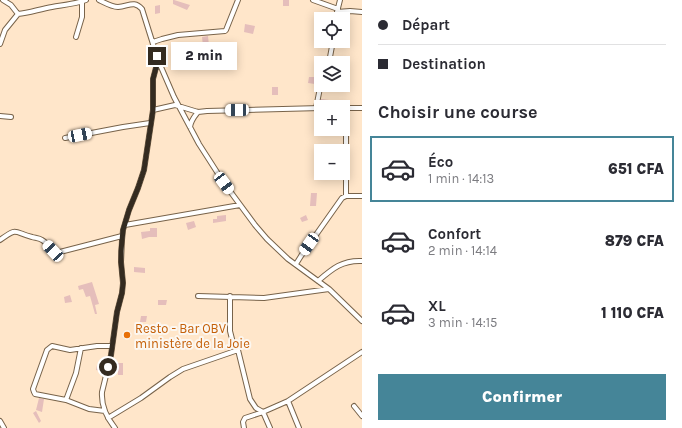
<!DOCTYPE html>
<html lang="fr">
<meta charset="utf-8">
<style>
body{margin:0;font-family:Karla,sans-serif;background:#f7f7f7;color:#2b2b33;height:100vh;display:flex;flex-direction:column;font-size:15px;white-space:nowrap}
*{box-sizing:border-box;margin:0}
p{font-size:13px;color:#7c7c81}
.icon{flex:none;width:22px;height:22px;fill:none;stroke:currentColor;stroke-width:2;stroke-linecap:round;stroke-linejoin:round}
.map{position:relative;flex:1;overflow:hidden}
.details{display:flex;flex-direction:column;background:#fff;width:320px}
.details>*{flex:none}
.banner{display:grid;align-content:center;height:88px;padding:0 16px;background:#fff}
.fabs{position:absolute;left:314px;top:12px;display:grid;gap:8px}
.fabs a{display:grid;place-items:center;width:36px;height:36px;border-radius:0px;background:#fff;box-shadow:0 2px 10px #0003;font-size:20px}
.end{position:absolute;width:18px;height:18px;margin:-9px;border:5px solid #342b20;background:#fff;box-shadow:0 0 0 2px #fff}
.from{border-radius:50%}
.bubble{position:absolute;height:28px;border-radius:0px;background:#fff;box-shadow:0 2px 10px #0003;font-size:13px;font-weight:800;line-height:28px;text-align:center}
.car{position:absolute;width:12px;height:24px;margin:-12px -6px;border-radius:5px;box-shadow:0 0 3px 1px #0007;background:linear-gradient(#fff 24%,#345 0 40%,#fff 0 76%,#345 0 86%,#fff 0)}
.banner b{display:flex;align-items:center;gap:14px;height:38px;font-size:15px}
.banner b+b{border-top:1px solid #e1e1e2}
.banner i{width:10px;height:10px;background:#2b2b33}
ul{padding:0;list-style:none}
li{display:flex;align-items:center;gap:12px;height:66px;margin:0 8px 6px;padding:0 8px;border:2px solid transparent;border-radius:0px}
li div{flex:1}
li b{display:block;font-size:15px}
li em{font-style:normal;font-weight:800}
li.selected{border-color:#458598}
li>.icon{width:36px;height:36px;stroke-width:1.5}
h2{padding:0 16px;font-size:18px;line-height:48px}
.primary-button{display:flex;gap:8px;margin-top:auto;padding:8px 16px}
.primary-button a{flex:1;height:46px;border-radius:0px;background:#458598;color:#fff;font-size:16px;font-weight:800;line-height:46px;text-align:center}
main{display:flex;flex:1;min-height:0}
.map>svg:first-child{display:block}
.building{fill:#e5bebb}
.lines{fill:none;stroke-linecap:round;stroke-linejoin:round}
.street-casing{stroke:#78634a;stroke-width:6}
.street{stroke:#fff;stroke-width:4}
.route{stroke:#342b20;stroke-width:5}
.food-dot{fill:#e8710a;stroke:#fcf7f1;stroke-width:1.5}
.labels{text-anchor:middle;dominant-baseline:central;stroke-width:4;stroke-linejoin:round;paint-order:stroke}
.food-label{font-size:13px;fill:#c56008;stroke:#fcf7f1;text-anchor:start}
</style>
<main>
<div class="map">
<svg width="362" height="428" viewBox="0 0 362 428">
<rect width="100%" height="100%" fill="#ffe6ca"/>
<path class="building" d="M 173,0 L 174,0 L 190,5 L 187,10 L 173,4 Z
M 283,0 L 289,0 L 289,6 L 283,6 Z
M 160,5 L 160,13 L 155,14 L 155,6 Z
M 245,24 L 255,26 L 253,34 L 244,32 Z
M 208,36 L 209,46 L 203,46 L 202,37 Z
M 205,48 L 206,53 L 198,54 L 197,49 Z
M 309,77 L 315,77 L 315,84 L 308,83 Z
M 272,87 L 278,87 L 278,95 L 272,95 Z
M 321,99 L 329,100 L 328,106 L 321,105 Z
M 314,173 L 321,173 L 321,180 L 314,180 Z
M 311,193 L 317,193 L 316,206 L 310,206 Z
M 226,215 L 226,221 L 213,223 L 213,219 L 217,219 L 217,216 Z
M 306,215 L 308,220 L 302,222 L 300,218 Z
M 194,221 L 196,227 L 188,230 L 186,223 Z
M 150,228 L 157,228 L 157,237 L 149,237 L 142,239 L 141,232 L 150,231 Z
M 134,267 L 145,268 L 145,273 L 134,272 Z
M 92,282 L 99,304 L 95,305 L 97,314 L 95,314 L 90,296 L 86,297 L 83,289 L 79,290 L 78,286 Z
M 70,295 L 72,302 L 65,303 L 64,297 Z
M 158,300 L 167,300 L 166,305 L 158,305 Z
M 141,316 L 147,316 L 146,322 L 140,322 Z
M 153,324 L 159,326 L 157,331 L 151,330 Z
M 118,363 L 123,363 L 123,375 L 118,375 Z
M 97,365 L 104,367 L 103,372 L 96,370 Z
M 39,398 L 44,399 L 42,412 L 36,410 Z
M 36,411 L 41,421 L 39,423 L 33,413 Z"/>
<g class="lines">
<defs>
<path id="street" d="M 3,0 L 11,5 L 18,14 C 29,13 40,9 52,7 C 63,5 75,4 86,0
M 99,0 C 105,3 112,7 118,7 C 129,6 134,0 142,9 L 158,60 L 174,97 L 199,144 L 224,183 L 255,225 L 267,239 L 288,259 L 329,289 L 362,321
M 313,0 L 338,9
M 337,12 L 350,11 L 362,12
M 336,19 L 337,12 L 340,0
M 76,37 L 82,17 L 82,1
M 153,42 L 162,39 L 178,35 L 225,31 L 226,30 L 238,0
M 0,44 L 5,30 L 18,14
M 328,63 L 330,57 L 333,41
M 316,108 L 321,83
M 343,108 L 362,108
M 346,108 L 346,196
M 153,110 L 175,105 L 198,112 L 207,111 L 321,108
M 0,116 L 11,117
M 190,127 C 191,120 194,117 198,112
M 65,138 L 123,127 L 150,123
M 125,225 L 240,205
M 0,240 C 18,227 13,232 32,237 C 35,238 39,238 42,240 C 48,243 51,250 56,253 L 122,236
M 296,264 L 301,256 L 342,198 L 346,196 L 362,196
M 318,281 C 332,269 342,260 362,261
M 198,296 L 264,298 L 329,289
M 230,296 L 230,331 L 233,343 L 238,350 L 250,399 L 256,408 L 263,412 L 270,428
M 66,400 L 76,373 L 81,348
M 288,401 L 299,428
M 354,406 L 362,416
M 105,411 L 89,409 L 66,400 L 35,394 L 34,392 L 33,389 L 47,350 L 52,346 L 70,350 L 97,346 L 112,346
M 108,418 L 141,398 L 170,377 L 183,369 L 238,350
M 0,421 L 4,428
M 115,428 C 107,418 101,406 102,392 L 111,355 L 117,312 L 122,293 L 123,283 L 121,262 L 122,240 L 123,230 L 129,210 L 138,188 L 144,170 L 153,110 L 153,79 L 158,60
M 244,428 L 243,422 L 245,418 L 263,412 L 288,401 L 362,352"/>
</defs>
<use href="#street" class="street-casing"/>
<use href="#street" class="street"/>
</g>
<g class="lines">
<path class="route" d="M 108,367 L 111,355 L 117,312 L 122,293 L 123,283 L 121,262 L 121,251 L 123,230 L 129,210 L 138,188 L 144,170 L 153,110 L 153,79 L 158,60 L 157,56"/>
</g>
<circle class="food-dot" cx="127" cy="335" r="4"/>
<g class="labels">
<g class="food-label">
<text x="135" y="328">Resto - Bar OBV<tspan x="135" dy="15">ministère de la Joie</tspan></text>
</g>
</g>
</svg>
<div class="fabs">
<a><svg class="icon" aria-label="locate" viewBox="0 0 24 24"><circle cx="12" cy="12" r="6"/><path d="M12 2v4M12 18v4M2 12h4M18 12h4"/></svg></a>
<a><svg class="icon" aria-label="layers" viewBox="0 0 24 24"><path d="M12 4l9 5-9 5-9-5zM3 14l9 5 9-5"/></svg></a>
<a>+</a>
<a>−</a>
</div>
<i class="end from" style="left:108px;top:367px"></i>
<i class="end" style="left:157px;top:56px"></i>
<div class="bubble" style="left:171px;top:42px;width:66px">2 min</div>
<i class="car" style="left:237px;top:110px;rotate:269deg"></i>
<i class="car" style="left:80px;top:135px;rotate:79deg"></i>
<i class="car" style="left:224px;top:183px;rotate:143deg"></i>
<i class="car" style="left:309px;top:244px;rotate:215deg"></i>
<i class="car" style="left:53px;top:251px;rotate:317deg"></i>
</div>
<section class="details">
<div class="banner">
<b><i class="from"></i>Départ</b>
<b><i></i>Destination</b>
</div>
<h2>Choisir une course</h2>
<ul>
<li class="selected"><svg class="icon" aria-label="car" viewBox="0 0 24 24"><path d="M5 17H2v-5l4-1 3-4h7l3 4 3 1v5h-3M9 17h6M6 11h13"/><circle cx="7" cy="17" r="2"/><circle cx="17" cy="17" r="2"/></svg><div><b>Éco</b><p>1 min · 14:13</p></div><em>651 CFA</em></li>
<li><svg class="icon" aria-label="car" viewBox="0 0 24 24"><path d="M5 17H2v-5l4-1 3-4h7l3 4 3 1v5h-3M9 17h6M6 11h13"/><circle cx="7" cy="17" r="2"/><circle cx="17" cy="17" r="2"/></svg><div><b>Confort</b><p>2 min · 14:14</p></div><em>879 CFA</em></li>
<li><svg class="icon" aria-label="car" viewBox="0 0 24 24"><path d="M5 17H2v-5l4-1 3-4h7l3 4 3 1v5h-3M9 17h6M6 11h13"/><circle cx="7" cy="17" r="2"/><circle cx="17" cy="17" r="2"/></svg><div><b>XL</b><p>3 min · 14:15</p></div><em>1 110 CFA</em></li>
</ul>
<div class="primary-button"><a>Confirmer</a></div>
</section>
</main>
